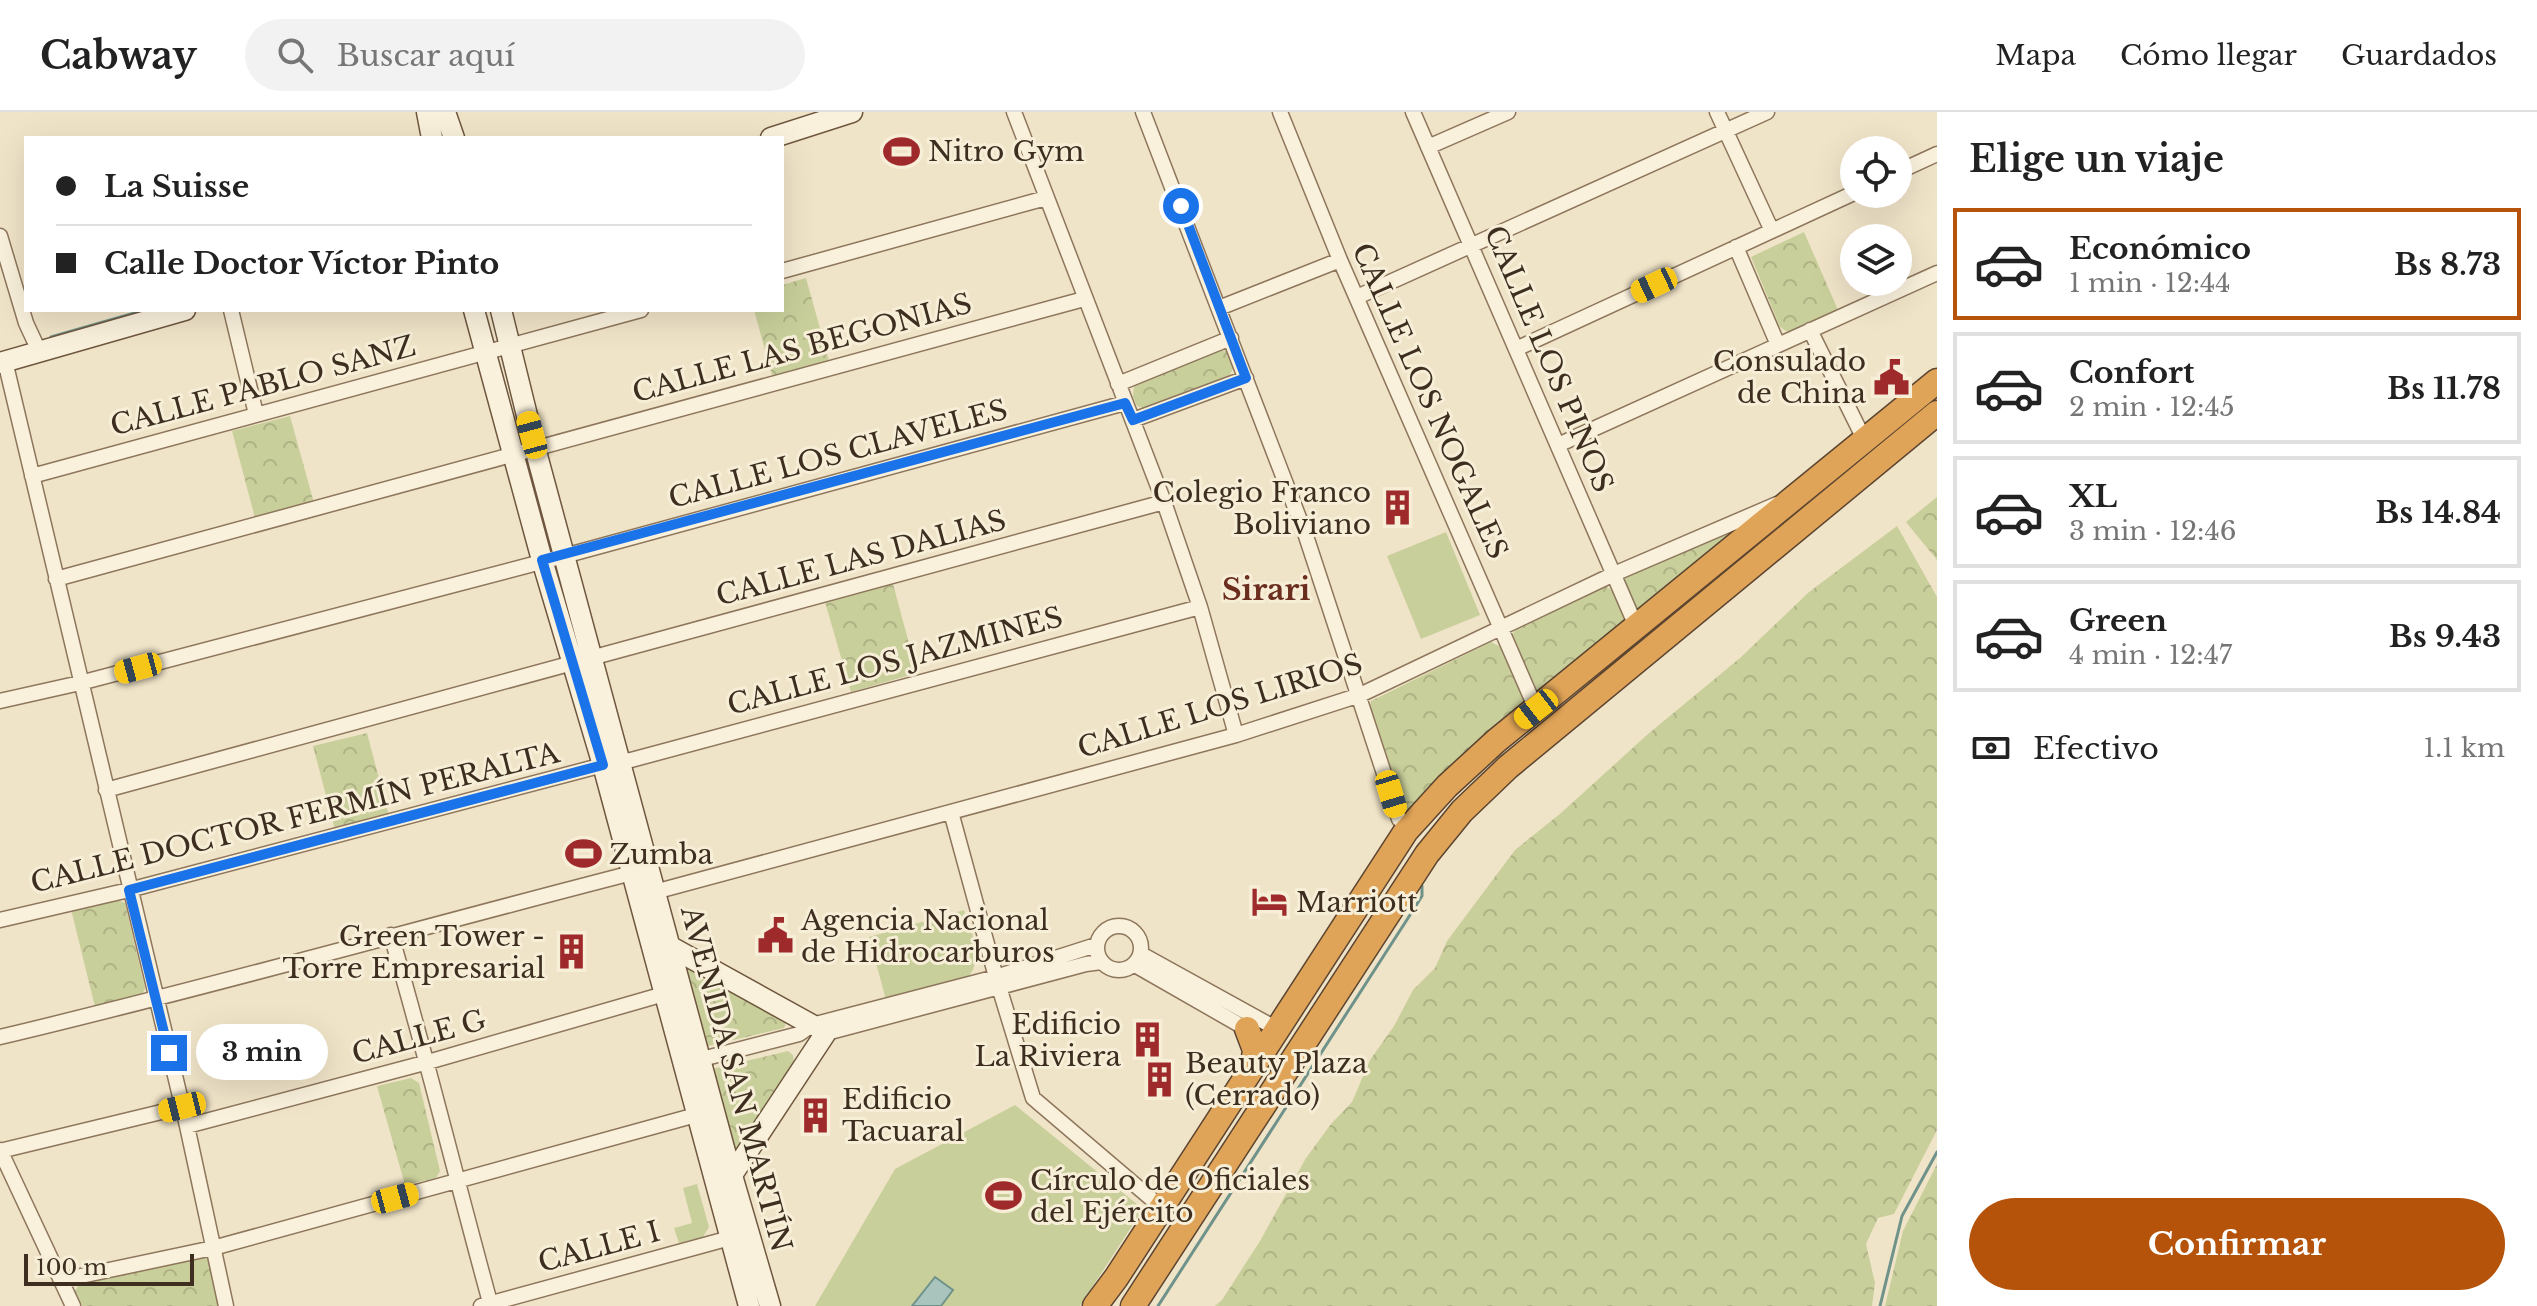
<!DOCTYPE html>
<html lang="es">
<meta charset="utf-8">
<style>
body{margin:0;font-family:"Libre Baskerville",serif;background:#f2f2f2;color:#222;height:100vh;display:flex;flex-direction:column;font-size:30px;white-space:nowrap}
*{box-sizing:border-box;margin:0}
p{font-size:26px;color:#767676}
.icon{flex:none;width:44px;height:44px;fill:none;stroke:currentColor;stroke-width:2;stroke-linecap:round;stroke-linejoin:round}
.map{position:relative;flex:1;overflow:hidden}
.sheet{display:flex;flex-direction:column;background:#fff;width:600px}
.sheet>*{flex:none}
.top-card{position:absolute;left:24px;top:24px;width:760px;height:176px;border-radius:0px;box-shadow:0 8px 32px #0002;display:grid;align-content:center;height:176px;padding:0 32px;background:#fff}
.buttons{position:absolute;left:1840px;top:24px;display:grid;gap:16px}
.buttons a{display:grid;place-items:center;width:72px;height:72px;border-radius:50%;background:#fff;box-shadow:0 8px 32px #0002;font-size:40px}
.scale{position:absolute;left:24px;bottom:20px;width:170px;box-sizing:border-box;padding-left:8px;border:4px solid #3d2e20;border-top:0;font-size:22px;line-height:28px;white-space:nowrap;color:#3d2e20;-webkit-text-stroke:6px #f7eed8;paint-order:stroke}
.end{position:absolute;width:36px;height:36px;margin:-18px;border:10px solid #1a73e8;background:#fff;box-shadow:0 0 0 4px #fff}
.from{border-radius:50%}
.bubble{position:absolute;height:56px;border-radius:28px;background:#fff;box-shadow:0 8px 32px #0002;font-size:26px;font-weight:700;line-height:56px;text-align:center}
.car{position:absolute;width:24px;height:48px;margin:-24px -12px;border-radius:10px;box-shadow:0 0 6px 2px #0007;background:linear-gradient(#f5c518 24%,#345 0 40%,#f5c518 0 76%,#345 0 86%,#f5c518 0)}
.top-card b{display:flex;align-items:center;gap:28px;height:76px;font-size:30px}
.top-card b+b{border-top:2px solid #e0e0e0}
.top-card i{width:20px;height:20px;background:#222}
ul{padding:0;list-style:none}
li{display:flex;align-items:center;gap:24px;height:112px;margin:0 16px 12px;padding:0 16px;border:4px solid #e0e0e0;border-radius:0px}
li div{flex:1}
li b{display:block;font-size:30px}
li em{font-style:normal;font-weight:700}
li.on{border-color:#b45309}
li>.icon{width:72px;height:72px;stroke-width:1.5}
h2{padding:0 32px;font-size:36px;line-height:96px}
.pay{display:flex;align-items:center;gap:20px;height:88px;padding:0 32px;font-size:30px}
.pay p{margin-inline-start:auto}
.cta{display:flex;gap:16px;margin-top:auto;padding:16px 32px}
.cta a{flex:1;height:92px;border-radius:48px;background:#b45309;color:#fff;font-size:32px;font-weight:700;line-height:92px;text-align:center}
header{display:flex;align-items:center;gap:48px;box-sizing:border-box;height:112px;padding:0 40px;background:#fff;border-bottom:2px solid #e0e0e0}
header strong{font-size:38px}
nav{display:flex;gap:44px;margin-inline-start:auto;font-size:28px}
.search{width:560px;height:72px;background:#f2f2f2;display:flex;align-items:center;gap:20px;box-sizing:border-box;padding:0 28px;border-radius:44px;color:#767676;font-size:30px}
main{display:flex;flex:1;min-height:0}
.map>svg:first-child{display:block}
.forest{fill:url(#forest-crowns)}
.garden{fill:#c9cf9b}
.water{fill:#a9c4bc;stroke:#6f938a;stroke-width:2}
.lines{fill:none;stroke-linecap:round;stroke-linejoin:round}
.stream{stroke:#6f938a;stroke-width:3}
.street-casing{stroke:#8d765c;stroke-width:17}
.secondary-casing{stroke:#6f573f;stroke-width:23}
.highway-casing{stroke:#5b4430;stroke-width:27}
.street{stroke:#faf1dc;stroke-width:14}
.secondary{stroke:#faf1dc;stroke-width:20}
.highway{stroke:#e0a458;stroke-width:24}
.route{stroke:#1a73e8;stroke-width:10}
.labels{text-anchor:middle;dominant-baseline:central;stroke-width:6;stroke-linejoin:round;paint-order:stroke}
.poi-label{font-size:28px;fill:#3d2e20;stroke:#f7eed8;text-anchor:start}
.street-label{font-size:28px;fill:#3d2e20;stroke:#f7eed8}
.neighbourhood-label{font-size:30px;font-weight:bold;fill:#6b2e1e;stroke:#f7eed8}
</style>
<header>
<strong>Cabway</strong>
<div class="search"><svg class="icon" aria-label="search" viewBox="0 0 24 24"><circle cx="10" cy="10" r="6"/><path d="M15 15l6 6"/></svg>Buscar aquí</div>
<nav><a>Mapa</a><a>Cómo llegar</a><a>Guardados</a></nav>
</header>
<main>
<div class="map">
<svg width="1937" height="1194" viewBox="0 0 1937 1194">
<defs>
<pattern id="forest-crowns" width="20" height="18" patternUnits="userSpaceOnUse" patternTransform="scale(2)"><rect width="20" height="18" fill="#c9cf9b"/><path d="M2 6a3 3 0 1 1 6 0M12 15a3 3 0 1 1 6 0" fill="none" stroke="#aeb285"/></pattern>
</defs>
<rect width="100%" height="100%" fill="#f0e4c8"/>
<path class="forest" d="M 1804,120 L 1838,198 L 1793,219 L 1786,219 L 1780,215 L 1751,145 Z
M 806,166 L 830,252 L 773,267 L 754,198 L 782,198 L 782,173 Z
M 1231,238 L 1236,251 L 1227,268 L 1146,297 L 1137,294 L 1133,285 L 1134,273 L 1216,239 Z
M 290,304 L 314,391 L 255,406 L 232,319 Z
M 1937,385 L 1937,448 L 1906,410 Z
M 1753,403 L 1637,500 L 1622,470 L 1626,463 Z
M 1897,414 L 1937,485 L 1937,1018 L 1894,1102 L 1878,1106 L 1866,1132 L 1875,1171 L 1872,1194 L 1215,1194 L 1222,1188 L 1260,1129 L 1306,1046 L 1331,1012 L 1352,990 L 1370,948 L 1394,914 L 1413,878 L 1435,856 L 1447,829 L 1515,738 L 1561,701 L 1648,622 L 1740,546 L 1809,480 Z
M 893,472 L 917,561 L 851,580 L 825,490 Z
M 1605,474 L 1613,479 L 1625,510 L 1538,580 L 1512,523 L 1516,517 Z
M 1491,530 L 1501,535 L 1526,594 L 1406,708 L 1370,593 L 1371,589 Z
M 367,621 L 389,704 L 335,718 L 313,634 Z
M 115,787 L 125,791 L 145,876 L 141,886 L 95,895 L 71,797 Z
M 680,848 L 788,906 L 784,916 L 704,935 Z
M 788,939 L 793,943 L 794,950 L 735,1048 L 712,957 Z
M 411,966 L 419,971 L 440,1059 L 436,1066 L 405,1073 L 377,974 Z
M 1937,1052 L 1937,1194 L 1885,1194 L 1903,1119 Z
M 203,1144 L 208,1147 L 219,1194 L 82,1194 L 75,1179 L 81,1169 Z"/>
<path class="garden" d="M 1446,420 L 1480,503 L 1421,527 L 1387,444 Z
M 964,798 C 971,821 985,845 968,865 L 886,888 L 869,825 Z
M 1015,993 L 1143,1097 L 1080,1194 L 815,1194 L 895,1057 Z
M 697,1072 L 709,1115 L 703,1125 L 679,1131 L 674,1116 L 692,1111 L 683,1076 Z"/>
<path class="water" d="M 935,1165 L 953,1178 L 941,1194 L 912,1194 Z"/>
<g class="lines">
<path class="stream" d="M 51,225 L 145,198
M 1158,1194 L 1410,803 L 1422,784 L 1422,774
M 1880,1194 L 1902,1104 L 1937,1040"/>
<defs>
<path id="street" d="M 1014,0 L 1164,390 L 1200,495 L 1236,623
M 1143,0 L 1306,424 L 1399,707
M 1280,0 L 1340,148 L 1536,597
M 1413,0 L 1636,514
M 1717,0 L 1772,119
M 1428,35 L 1508,0
M 1898,60 L 1937,42
M 0,124 L 26,211 L 39,239
M 1736,135 L 1778,233
M 782,159 L 1046,86
M 1357,185 L 1767,0
M 1219,196 L 1340,148
M 231,198 L 256,302
M 1810,218 L 1865,329
M 1516,237 L 1854,81
M 5,249 L 187,1014 L 226,1194
M 1118,272 L 1231,226
M 1133,308 L 1246,266
M 1558,333 L 1937,161
M 32,364 L 641,198
M 56,467 L 1084,187
M 0,589 L 80,571 L 564,444 L 1125,291
M 106,678 L 1164,390
M 951,700 L 996,865 L 1033,986 L 1161,1095
M 647,782 L 1236,623 L 1360,583 L 1614,462 L 1777,392
M 0,808 L 129,778 L 603,653 L 631,648 L 1200,495
M1097 836a22 22 0 1 1 44 0a22 22 0 1 1-44 0Z
M 391,823 C 427,946 457,1070 491,1194
M 1141,842 L 1277,917
M 1135,853 L 1252,920
M 819,923 L 1086,852 L 1101,850
M 0,925 C 212,875 421,815 632,761
M 702,947 L 799,922 L 812,913 L 996,865 L 1096,833
M 187,1014 L 428,950 L 664,882
M 0,1038 L 73,1194
M 0,1039 L 182,995
M 62,1168 L 213,1136 L 696,1003
M 481,1194 L 730,1126"/>
<path id="secondary" d="M 427,0 L 432,26
M 445,0 L 454,26
M 771,26 L 852,0
M 474,198 L 542,448 L 603,653 L 749,1194
M 501,198 L 535,336 L 724,1036 L 770,1194
M 0,251 L 185,198
M 671,835 L 812,913
M 732,1063 L 825,922"/>
<path id="highway" d="M 1247,917 L 1255,938 L 1253,953
M 1095,1194 L 1116,1166 L 1406,719 L 1447,674 L 1496,629 L 1937,269
M 1133,1194 L 1427,742 L 1462,699 L 1508,655 L 1937,301"/>
</defs>
<use href="#street" class="street-casing"/>
<use href="#secondary" class="secondary-casing"/>
<use href="#highway" class="highway-casing"/>
<use href="#street" class="street"/>
<use href="#secondary" class="secondary"/>
<use href="#highway" class="highway"/>
</g>
<g class="lines">
<path class="route" d="M 169,941 L 129,778 L 603,653 L 542,448 L 1125,291 L 1133,308 L 1246,266 L 1181,94"/>
</g>
<defs>
<symbol id="stadium-bare" viewBox="-9 -9 18 18"><path d="M0-5a6.5 5 0 1 0 0 10a6.5 5 0 1 0 0-10ZM-3.5-1.8h7v3.6h-7Z" fill="#9e2a2b" stroke="#f7eed8" stroke-width="2.5" paint-order="stroke"/></symbol>
<symbol id="civic-bare" viewBox="-9 -9 18 18"><path d="M-.6-6.5H3V-4.5H.6V-3L4-1V1h2V6H-6V1h2V-1L-.6-3ZM-1.2 2.5V6h2.4V2.5Z" fill="#9e2a2b" stroke="#f7eed8" stroke-width="2.5" paint-order="stroke"/></symbol>
<symbol id="building-bare" viewBox="-9 -9 18 18"><path d="M-4-6H4V6H1V3H-1V6H-4ZM-2.5-4.3h1.7v1.8h-1.7ZM.8-4.3h1.7v1.8H.8ZM-2.5-1h1.7V.8h-1.7ZM.8-1h1.7V.8H.8Z" fill="#9e2a2b" stroke="#f7eed8" stroke-width="2.5" paint-order="stroke"/></symbol>
<symbol id="hotel-bare" viewBox="-9 -9 18 18"><path d="M-6-4.5h1.5V1H6V5H4.5V3h-9V5H-6ZM-4 0a1.8 1.8 0 1 1 3.6 0ZM.5 0V-2.5h3Q6-2.5 6 0Z" fill="#9e2a2b" stroke="#f7eed8" stroke-width="2.5" paint-order="stroke"/></symbol>
</defs>
<g fill-rule="evenodd">
<use href="#stadium-bare" x="876" y="14" width="51" height="51"/>
<use href="#civic-bare" x="1866" y="240" width="51" height="51"/>
<use href="#building-bare" x="1372" y="370" width="51" height="51"/>
<use href="#stadium-bare" x="558" y="716" width="51" height="51"/>
<use href="#hotel-bare" x="1244" y="764" width="51" height="51"/>
<use href="#civic-bare" x="750" y="798" width="51" height="51"/>
<use href="#building-bare" x="546" y="814" width="51" height="51"/>
<use href="#building-bare" x="1122" y="902" width="51" height="51"/>
<use href="#building-bare" x="1134" y="942" width="51" height="51"/>
<use href="#building-bare" x="790" y="978" width="51" height="51"/>
<use href="#stadium-bare" x="978" y="1058" width="51" height="51"/>
</g>
<g class="labels">
<g class="poi-label">
<text x="928" y="39">Nitro Gym</text>
<text x="1866" y="249" text-anchor="end">Consulado<tspan x="1866" dy="32">de China</tspan></text>
<text x="1371" y="380" text-anchor="end">Colegio Franco<tspan x="1371" dy="32">Boliviano</tspan></text>
<text x="609" y="742">Zumba</text>
<text x="1296" y="790">Marriott</text>
<text x="801" y="808">Agencia Nacional<tspan x="801" dy="32">de Hidrocarburos</tspan></text>
<text x="545" y="824" text-anchor="end">Green Tower -<tspan x="545" dy="32">Torre Empresarial</tspan></text>
<text x="1121" y="912" text-anchor="end">Edificio<tspan x="1121" dy="32">La Riviera</tspan></text>
<text x="1185" y="951">Beauty Plaza<tspan x="1185" dy="32">(Cerrado)</tspan></text>
<text x="842" y="987">Edificio<tspan x="842" dy="32">Tacuaral</tspan></text>
<text x="1030" y="1068">Círculo de Oficiales<tspan x="1030" dy="32">del Ejército</tspan></text>
</g>
<g class="street-label">
<text transform="translate(802 236) rotate(-15)">CALLE LAS BEGONIAS</text>
<text transform="translate(1549 247) rotate(67)">CALLE LOS PINOS</text>
<text transform="translate(263 274) rotate(-15)">CALLE PABLO SANZ</text>
<text transform="translate(1430 289) rotate(66)">CALLE LOS NOGALES</text>
<text transform="translate(838 342) rotate(-15)">CALLE LOS CLAVELES</text>
<text transform="translate(861 446) rotate(-15)">CALLE LAS DALIAS</text>
<text transform="translate(895 549) rotate(-15)">CALLE LOS JAZMINES</text>
<text transform="translate(1220 594) rotate(-17)">CALLE LOS LIRIOS</text>
<text transform="translate(295 706) rotate(-14)">CALLE DOCTOR FERMÍN PERALTA</text>
<text transform="translate(419 925) rotate(-15)">CALLE G</text>
<text transform="translate(736 967) rotate(75)">AVENIDA SAN MARTÍN</text>
<text transform="translate(599 1135) rotate(-15)">CALLE I</text>
</g>
<g class="neighbourhood-label">
<text x="1266" y="477">Sirari</text>
</g>
</g>
</svg>
<div class="buttons">
<a><svg class="icon" aria-label="locate" viewBox="0 0 24 24"><circle cx="12" cy="12" r="6"/><path d="M12 2v4M12 18v4M2 12h4M18 12h4"/></svg></a>
<a><svg class="icon" aria-label="layers" viewBox="0 0 24 24"><path d="M12 4l9 5-9 5-9-5zM3 14l9 5 9-5"/></svg></a>
</div>
<div class="scale">100 m</div>
<i class="end from" style="left:1181px;top:94px"></i>
<i class="end" style="left:169px;top:941px"></i>
<div class="bubble" style="left:196px;top:912px;width:132px">3 min</div>
<i class="car" style="left:1654px;top:173px;rotate:245deg"></i>
<i class="car" style="left:532px;top:323px;rotate:345deg"></i>
<i class="car" style="left:138px;top:556px;rotate:255deg"></i>
<i class="car" style="left:1536px;top:597px;rotate:232deg"></i>
<i class="car" style="left:1391px;top:682px;rotate:163deg"></i>
<i class="car" style="left:182px;top:995px;rotate:256deg"></i>
<i class="car" style="left:395px;top:1086px;rotate:75deg"></i>
<div class="top-card">
<b><i class="from"></i>La Suisse</b>
<b><i></i>Calle Doctor Víctor Pinto</b>
</div>
</div>
<section class="sheet">
<h2>Elige un viaje</h2>
<ul>
<li class="on"><svg class="icon" aria-label="car" viewBox="0 0 24 24"><path d="M5 17H2v-5l4-1 3-4h7l3 4 3 1v5h-3M9 17h6M6 11h13"/><circle cx="7" cy="17" r="2"/><circle cx="17" cy="17" r="2"/></svg><div><b>Económico</b><p>1 min · 12:44</p></div><em>Bs 8.73</em></li>
<li><svg class="icon" aria-label="car" viewBox="0 0 24 24"><path d="M5 17H2v-5l4-1 3-4h7l3 4 3 1v5h-3M9 17h6M6 11h13"/><circle cx="7" cy="17" r="2"/><circle cx="17" cy="17" r="2"/></svg><div><b>Confort</b><p>2 min · 12:45</p></div><em>Bs 11.78</em></li>
<li><svg class="icon" aria-label="car" viewBox="0 0 24 24"><path d="M5 17H2v-5l4-1 3-4h7l3 4 3 1v5h-3M9 17h6M6 11h13"/><circle cx="7" cy="17" r="2"/><circle cx="17" cy="17" r="2"/></svg><div><b>XL</b><p>3 min · 12:46</p></div><em>Bs 14.84</em></li>
<li><svg class="icon" aria-label="car" viewBox="0 0 24 24"><path d="M5 17H2v-5l4-1 3-4h7l3 4 3 1v5h-3M9 17h6M6 11h13"/><circle cx="7" cy="17" r="2"/><circle cx="17" cy="17" r="2"/></svg><div><b>Green</b><p>4 min · 12:47</p></div><em>Bs 9.43</em></li>
</ul>
<div class="pay"><svg class="icon" aria-label="cash" viewBox="0 0 24 24"><path d="M3 7h18v10H3z"/><circle cx="12" cy="12" r="2"/></svg>Efectivo<p>1.1 km</p></div>
<div class="cta"><a>Confirmar</a></div>
</section>
</main>
